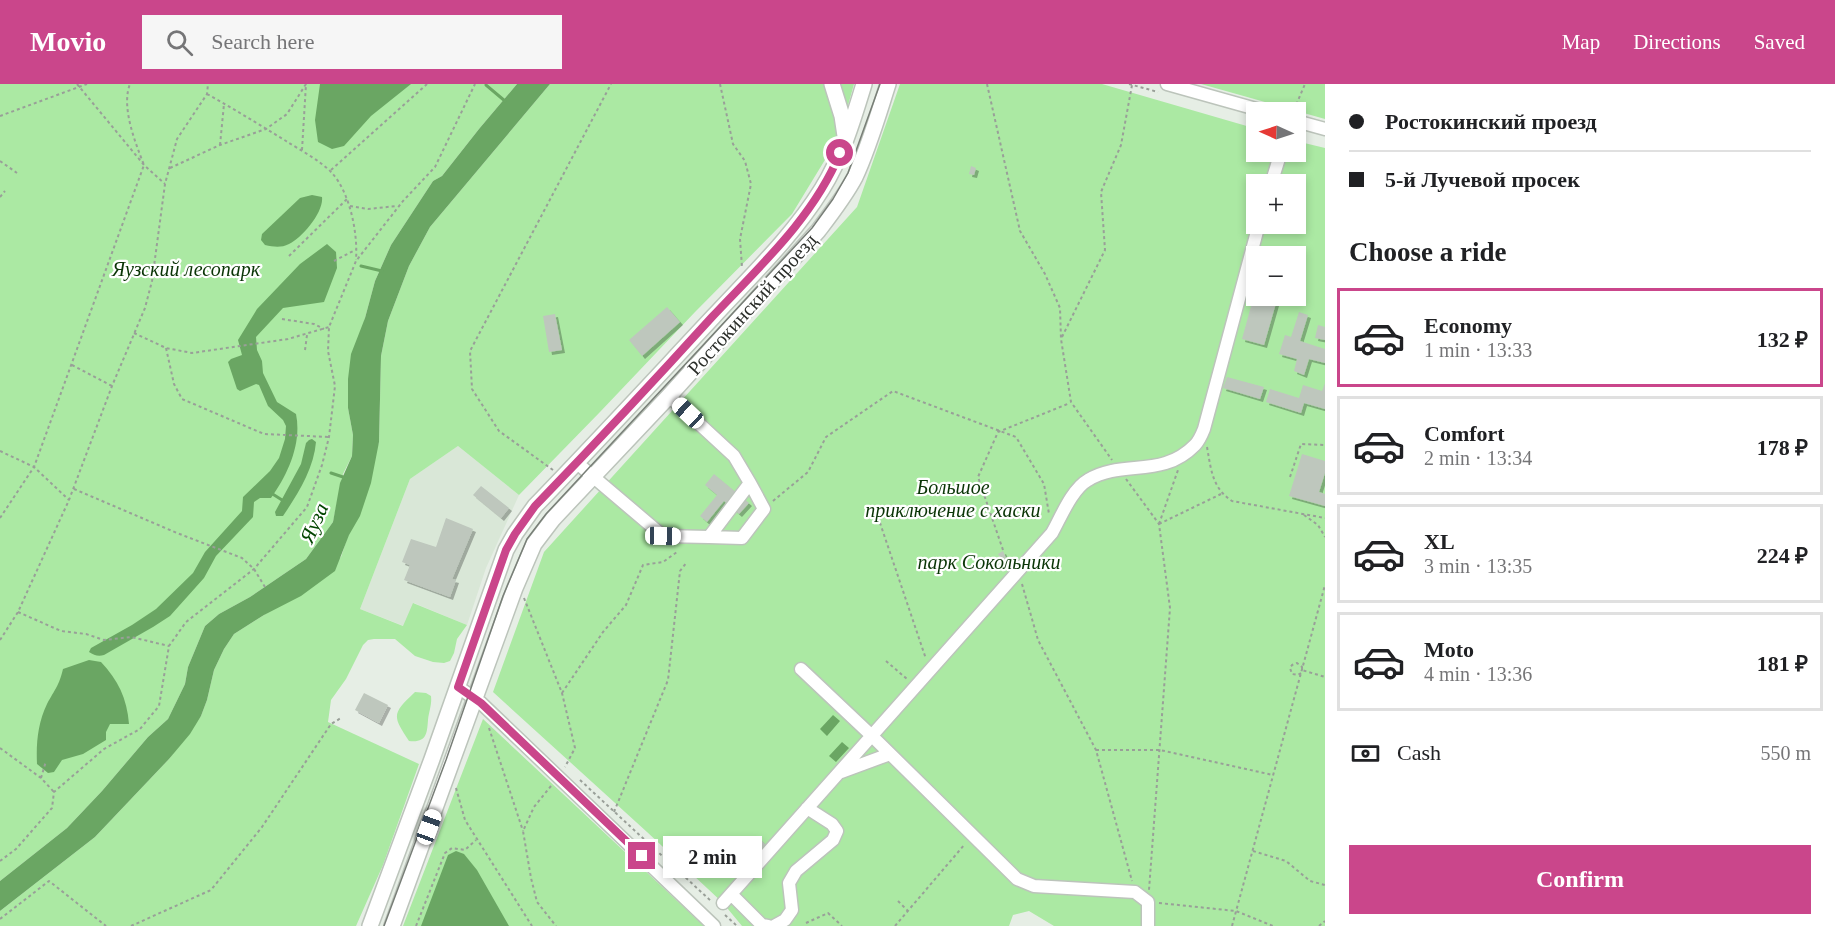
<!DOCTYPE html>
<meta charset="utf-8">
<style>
body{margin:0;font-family:Georgia,serif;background:#f6f6f6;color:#202124;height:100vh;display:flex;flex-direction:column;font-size:22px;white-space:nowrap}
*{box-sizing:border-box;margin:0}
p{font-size:20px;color:#757577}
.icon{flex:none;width:33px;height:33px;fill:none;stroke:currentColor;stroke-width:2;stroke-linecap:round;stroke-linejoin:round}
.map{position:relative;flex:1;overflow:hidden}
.panel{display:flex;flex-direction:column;background:#fff;width:510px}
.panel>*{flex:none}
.top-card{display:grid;align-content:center;height:132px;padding:0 24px;background:#fff}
.needle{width:39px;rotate:273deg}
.tools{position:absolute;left:1246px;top:18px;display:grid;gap:12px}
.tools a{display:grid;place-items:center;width:60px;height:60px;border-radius:0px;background:#fff;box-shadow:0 3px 9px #0003;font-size:30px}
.end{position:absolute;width:27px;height:27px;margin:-14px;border:8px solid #ca468b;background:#fff;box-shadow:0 0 0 3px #fff}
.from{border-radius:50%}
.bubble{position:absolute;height:42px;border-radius:0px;background:#fff;box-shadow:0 3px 9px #0003;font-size:20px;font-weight:800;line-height:42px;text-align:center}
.car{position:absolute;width:18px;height:36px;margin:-18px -9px;border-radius:8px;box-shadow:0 0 4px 2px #0007;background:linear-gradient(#fff 24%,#345 0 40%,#fff 0 76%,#345 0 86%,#fff 0)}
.top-card b{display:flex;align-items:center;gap:21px;height:57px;font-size:22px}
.top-card b+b{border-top:2px solid #e0e0e0}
.top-card i{width:15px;height:15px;background:#202124}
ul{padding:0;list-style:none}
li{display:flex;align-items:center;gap:18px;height:99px;margin:0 12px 9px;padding:0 12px;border:3px solid #e0e0e0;border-radius:0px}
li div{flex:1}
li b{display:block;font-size:22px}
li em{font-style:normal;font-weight:800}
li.on{border-color:#ca468b}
li>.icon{width:54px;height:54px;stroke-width:1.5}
h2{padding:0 24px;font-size:27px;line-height:72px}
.pay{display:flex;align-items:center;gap:15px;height:66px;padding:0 24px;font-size:22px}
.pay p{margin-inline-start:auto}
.button{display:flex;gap:12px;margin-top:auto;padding:12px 24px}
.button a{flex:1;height:69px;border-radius:0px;background:#ca468b;color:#fff;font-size:24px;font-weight:800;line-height:69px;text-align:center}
header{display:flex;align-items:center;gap:36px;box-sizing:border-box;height:84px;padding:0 30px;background:#ca468b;color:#fff}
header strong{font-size:28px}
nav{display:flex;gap:33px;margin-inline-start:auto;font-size:21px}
.search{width:420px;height:54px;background:#f6f6f6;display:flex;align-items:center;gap:15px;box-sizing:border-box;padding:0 21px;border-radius:0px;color:#757577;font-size:22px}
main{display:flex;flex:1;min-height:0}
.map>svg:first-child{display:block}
.built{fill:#d9e7d7}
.green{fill:#abe9a3;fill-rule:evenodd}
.water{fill:#6aa663}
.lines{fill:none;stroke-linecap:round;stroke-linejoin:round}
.stream{stroke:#6aa663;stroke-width:3}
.building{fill:#bec7bd;filter:url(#shadow)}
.minor-casing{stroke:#bcc4bb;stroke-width:15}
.major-casing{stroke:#bcc4bb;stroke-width:18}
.path{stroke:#999f98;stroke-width:2;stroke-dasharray:3 3;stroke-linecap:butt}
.minor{stroke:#fff;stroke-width:12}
.major{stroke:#fff;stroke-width:15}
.tram{stroke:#787e77;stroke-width:1.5}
.route{stroke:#ca468b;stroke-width:8}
.labels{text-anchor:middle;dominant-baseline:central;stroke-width:4.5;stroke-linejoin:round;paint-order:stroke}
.park-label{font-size:20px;font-style:italic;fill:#0a3506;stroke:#fff}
.street-label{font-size:20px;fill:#2a2d29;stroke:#fff}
.water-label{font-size:21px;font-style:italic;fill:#034600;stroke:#fff}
</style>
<header>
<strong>Movio</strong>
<div class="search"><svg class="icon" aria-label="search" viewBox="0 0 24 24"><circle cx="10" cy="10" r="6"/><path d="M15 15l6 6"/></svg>Search here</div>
<nav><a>Map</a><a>Directions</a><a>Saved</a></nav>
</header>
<main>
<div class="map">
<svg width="1325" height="842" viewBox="0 0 1325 842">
<defs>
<filter id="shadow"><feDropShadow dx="3" dy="3" stdDeviation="0" flood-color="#0004"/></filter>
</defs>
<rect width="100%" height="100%" fill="#e6eee5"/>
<path class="built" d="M 458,362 L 519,411 L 486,484 L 467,541 L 414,519 L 404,542 L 360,525 L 410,395 Z"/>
<path class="green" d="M 0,0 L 517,0 L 479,45 L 442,92 L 433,97 L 391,161 L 375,197 L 365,234 L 348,324 L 353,351 L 352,372 L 343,390 L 333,438 L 306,475 L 250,513 L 219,530 L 205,542 L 188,583 L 185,600 L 168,635 L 148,653 L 102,707 L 67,744 L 0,797 Z
M 550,0 L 825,0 L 839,42 L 834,61 L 792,130 L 695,228 L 600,328 L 519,411 L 458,362 L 410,395 L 360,525 L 403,542 L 413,519 L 467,541 L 457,555 L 454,569 L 450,577 L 444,579 L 433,578 L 415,572 L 395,555 L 374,555 L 368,556 L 363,561 L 346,595 L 331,616 L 328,638 L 419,680 L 383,781 L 356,842 L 0,842 L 0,827 L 95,753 L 169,675 L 201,632 L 207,616 L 214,586 L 224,565 L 234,550 L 264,531 L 341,473 L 379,358 L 381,272 L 388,237 L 409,182 L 430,143 Z
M 840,0 L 854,0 L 847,25 Z
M 900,0 L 1102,0 L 1257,45 L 1257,68 L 1296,68 L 1296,57 L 1325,64 L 1325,842 L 1054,842 L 1029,827 L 1013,831 L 1009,842 L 742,842 L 723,819 L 647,748 L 493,608 L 544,468 L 857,123 ZM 1257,100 L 1296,100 L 1296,140 L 1257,140 ZM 1257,172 L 1296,172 L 1296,212 L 1257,212 Z
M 1201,0 L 1325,0 L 1325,35 Z
M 415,608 L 426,609 L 431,612 C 432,621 429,627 428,636 C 427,649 427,659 409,657 C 392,631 392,630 415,608 Z
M 483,635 L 704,842 L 403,842 Z"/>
<path class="water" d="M 320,0 L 411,0 L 371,32 L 344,62 L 332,65 L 318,58 L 315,36 Z
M 517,0 L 550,0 L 430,143 L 409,182 L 388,237 L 381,272 L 379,358 L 371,399 L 360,432 L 349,451 L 335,487 L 301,512 L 264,531 L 234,550 L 224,565 L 214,586 L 207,616 L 201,632 L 190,650 L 169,675 L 95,753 L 0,827 L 0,797 L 67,744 L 102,707 L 148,653 L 168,635 L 185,600 L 188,583 L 205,542 L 219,530 L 250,513 L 306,475 L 333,438 L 340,399 L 352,372 L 353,351 L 348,324 L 348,295 L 351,270 L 365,234 L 375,197 L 391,161 L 433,97 L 442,92 L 479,45 Z
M 312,111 L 322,113 C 324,128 302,154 289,160 C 281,164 274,163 265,161 L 261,156 L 262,150 L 300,114 Z
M 327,160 L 336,168 L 337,184 L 324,218 L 283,224 L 256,253 L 257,266 L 262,277 L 263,289 L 277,318 L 296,330 C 302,359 288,390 271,414 L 260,414 L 254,418 L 253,433 L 216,472 L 204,494 L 170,532 L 153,543 L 104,571 C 98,573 94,571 89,568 L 91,564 L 132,541 L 156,525 L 193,489 L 205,468 L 242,427 L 243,413 L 270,387 L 279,374 L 285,355 L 286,342 L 283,336 L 268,322 L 259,301 L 256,300 L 240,307 L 237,305 L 228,278 L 231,275 L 242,271 L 238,256 L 257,225 L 300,180 Z
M 312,355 L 316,358 C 314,384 298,410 283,432 L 276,432 L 275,428 L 301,380 L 306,359 L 309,356 Z
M 89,576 L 101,578 C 118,596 127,614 129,640 L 110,640 L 106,648 L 106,656 L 83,670 L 62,676 L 54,688 L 48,689 L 37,680 C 36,658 38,639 47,620 C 55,605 59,602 63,585 Z
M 833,631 L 840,637 L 827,652 L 820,645 Z
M 842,658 L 849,664 L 836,678 L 829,672 Z
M 456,767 L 464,770 L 477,786 L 509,842 L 421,842 L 448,771 Z"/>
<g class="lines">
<path class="stream" d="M 486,1 L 505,17
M 361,182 L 382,187
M 331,389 L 346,394
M 271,409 L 282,416 L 286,416"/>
</g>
<path class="building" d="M 971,82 L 976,84 L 974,91 L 969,90 Z
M 1256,184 L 1257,184 L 1257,203 L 1252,201 Z
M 1256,204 L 1257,212 L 1278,212 L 1264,261 L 1242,255 Z
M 667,223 L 680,238 L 642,272 L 629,256 Z
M 1299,228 L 1308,231 L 1300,257 L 1325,265 L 1325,279 L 1309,275 L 1304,291 L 1294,287 L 1297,275 L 1279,270 L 1285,251 L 1291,253 Z
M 555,230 L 562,266 L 549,268 L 543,232 Z
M 1318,241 L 1325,243 L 1325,256 L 1315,254 Z
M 1227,293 L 1264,303 L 1260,315 L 1223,304 Z
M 1325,299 L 1325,325 L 1304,319 L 1301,329 L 1266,318 L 1270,305 L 1299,314 L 1303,301 L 1322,307 Z
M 1302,370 L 1325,377 L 1325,389 L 1319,408 L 1325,410 L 1325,422 L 1289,412 Z
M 714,390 L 749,419 L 739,430 L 724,417 L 707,438 L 700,432 L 717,411 L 705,401 Z
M 481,402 L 509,424 L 501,434 L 473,411 Z
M 446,434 L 473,445 L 452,495 L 456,496 L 450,513 L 404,496 L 410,481 L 402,478 L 411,455 L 436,463 Z
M 1003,467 L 1006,474 L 1002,476 L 998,470 Z
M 364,609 L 388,621 L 379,639 L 355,626 Z
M 757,752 L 766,761 L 748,779 L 739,770 Z"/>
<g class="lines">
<defs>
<path id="minor" d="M 1167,0 L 1267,28
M 1296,37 L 1325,45
M 1271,100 L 1281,68
M 577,379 L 663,452 L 709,453 L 750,399 L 734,372 L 669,312
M 709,453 L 742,454 L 764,425 L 750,399
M 801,585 L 872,652 L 1017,795 L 1034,802 L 1135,808 L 1148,818 L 1148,842
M 458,603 L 481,619 L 714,842
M 841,688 L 890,670
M 731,810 L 762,841 L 768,842
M 723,819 L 1052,449 C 1061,433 1072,405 1088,396 C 1123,375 1162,395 1195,361 C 1199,357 1202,350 1204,345 L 1259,140
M 774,842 L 785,836 L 792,826 L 789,799 L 796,787 L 833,756 L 837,747 L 832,740 L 807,724"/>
<path id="major" d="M 832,0 L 842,32 L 845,52
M 370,842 L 432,675 L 506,466 L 515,450 L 535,422 C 595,360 654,296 713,233 C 750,193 793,152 822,105 C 842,73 853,36 864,0
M 392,842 L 515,504 L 534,460 L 553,435 L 669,312 L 818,147 C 831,130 845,112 855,93 C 869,63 878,31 888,0"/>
</defs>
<use href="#minor" class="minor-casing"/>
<use href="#major" class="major-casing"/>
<path class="path" d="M 77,0 L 144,81 L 165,100
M 720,0 L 733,60 L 745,77 L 751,100 L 740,155 L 742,183
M 987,0 L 1020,147 L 1045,190 L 1060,224 L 1061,255 L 1071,318 L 1112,376
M 1129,0 L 1158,8
M 207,10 C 234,25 260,41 286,57 C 300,66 321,77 332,89 C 350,109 358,149 356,176
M 1294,26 L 1305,0
M 0,32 L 87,0
M 220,61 L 224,20
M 302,66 L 306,0
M 0,77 L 17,89
M 170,84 L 220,61 L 266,45 L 287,30 L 306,0
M 331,86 L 427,0
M 0,113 L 5,107
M 350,122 L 368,125 L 397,122
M 289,172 L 347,115
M 334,177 L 357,165
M 282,235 L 314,240 L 324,245
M 134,249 L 166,264 L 192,269 L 288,255 L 329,243
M 1062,253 L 1105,166 L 1101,108 L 1121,61 L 1132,1
M 166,264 L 174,300 L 182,315 L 264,350 L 329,353
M 305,266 L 307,251
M 72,281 L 112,302
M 1207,363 C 1211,385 1212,404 1232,417 L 1325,434
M 0,367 L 34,383 L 69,416
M 553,386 L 499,347 L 472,305 L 470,267 L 611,0
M 1290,393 L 1301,360 L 1325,361
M 1126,395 L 1159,440 L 1170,524 L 1149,806
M 74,405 L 177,449 L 242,474 L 254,485 L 265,503
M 773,417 L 808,388 L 826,353 L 893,307 L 1016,353 L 1044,400 L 1049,430
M 1304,431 L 1318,441 L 1325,453
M 878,433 L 926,575
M 0,434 L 34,383 L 144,81 C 135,58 121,23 130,0
M 1159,440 L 1178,386
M 1159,440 L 1221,410
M 1003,466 L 978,393 L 998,348 L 1070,319
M 1022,500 L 1038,556 L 1096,666 L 1132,797
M 524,514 L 562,609 L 575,664 L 565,683
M 18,528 L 61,547 L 86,550 L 104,556 L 131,553 L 169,562
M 0,556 L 18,528 L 69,416 L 112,302 L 145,224 L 152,197 L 165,100 L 177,55 L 207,10 L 208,0
M 886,577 L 907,595
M 1301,589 L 1298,591 L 1292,590 L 1290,584 L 1292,581 L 1297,579 L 1302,583 L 1302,586 L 1325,593
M 562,609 L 603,548 L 626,521 L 643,481 L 663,478 L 677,468
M 489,644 L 523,747
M 0,664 L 41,694 L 54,708
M 1096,666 L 1160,666 L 1273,691
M 41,694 L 46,677
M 580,696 L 712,818
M 551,702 L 534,723 L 523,747 L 531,794 L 537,818 L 556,842
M 456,704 L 465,736 L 532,842
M 614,728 L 668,596 L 680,487 L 687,478
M 1253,767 L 1286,777 L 1310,797 L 1325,801
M 0,777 L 16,765 L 52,724 L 54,708 L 104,665 L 140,645 L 159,622 L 169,562 L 186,538 L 254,485 L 307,423 L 322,381 L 329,353 L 335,302 L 328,267 L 329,243 L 356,177 L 403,117 L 435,83 L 475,0
M 898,817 L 908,827
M 1159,819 L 1236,827 L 1273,842
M 725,831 L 737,842
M 0,835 L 49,797 L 106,842
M 806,839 L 828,829 L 842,842
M 131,842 L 211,806 L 262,743 L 331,640 L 341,634
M 416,842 L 445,769 L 452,764 L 465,766 L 476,756
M 895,842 L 965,760
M 1232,842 L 1325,501
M 1319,842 L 1325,837"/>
<use href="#minor" class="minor"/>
<use href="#major" class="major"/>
<path class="tram" d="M 384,842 L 446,676 L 503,512 L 527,455 L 546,430 L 812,144 L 833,115 L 848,89 L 880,0"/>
</g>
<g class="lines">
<path class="route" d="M 642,772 L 481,619 L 458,603 L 506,466 L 515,450 L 535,422 C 595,360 654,297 712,233 C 759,183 814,133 840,69"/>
</g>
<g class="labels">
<g class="park-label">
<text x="186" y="185">Яузский лесопарк</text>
<text x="953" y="403">Большое<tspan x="953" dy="23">приключение с хаски</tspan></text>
<text x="989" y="478">парк Сокольники</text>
</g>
<g class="street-label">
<text transform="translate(752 220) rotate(-48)">Ростокинский проезд</text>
</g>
<g class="water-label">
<text transform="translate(314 439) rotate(-66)">Яуза</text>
</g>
</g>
</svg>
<div class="tools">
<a><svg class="needle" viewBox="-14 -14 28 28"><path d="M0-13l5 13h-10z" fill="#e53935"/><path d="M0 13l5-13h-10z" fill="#757577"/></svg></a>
<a>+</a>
<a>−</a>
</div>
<i class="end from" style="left:840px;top:69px"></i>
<i class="end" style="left:642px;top:772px"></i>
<div class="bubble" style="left:663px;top:752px;width:99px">2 min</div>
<i class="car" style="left:688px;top:329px;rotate:313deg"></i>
<i class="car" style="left:663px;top:452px;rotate:91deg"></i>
<i class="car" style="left:429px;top:743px;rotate:20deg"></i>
</div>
<section class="panel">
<div class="top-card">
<b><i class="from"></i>Ростокинский проезд</b>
<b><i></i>5-й Лучевой просек</b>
</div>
<h2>Choose a ride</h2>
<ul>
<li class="on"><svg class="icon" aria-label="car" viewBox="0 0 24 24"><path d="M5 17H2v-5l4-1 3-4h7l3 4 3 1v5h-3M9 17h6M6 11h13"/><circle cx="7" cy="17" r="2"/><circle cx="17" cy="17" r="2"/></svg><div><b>Economy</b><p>1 min · 13:33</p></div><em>132 ₽</em></li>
<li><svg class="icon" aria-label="car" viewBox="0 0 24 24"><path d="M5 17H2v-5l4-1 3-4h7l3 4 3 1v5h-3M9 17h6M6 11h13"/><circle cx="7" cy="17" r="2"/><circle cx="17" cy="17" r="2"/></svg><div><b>Comfort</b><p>2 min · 13:34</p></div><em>178 ₽</em></li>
<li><svg class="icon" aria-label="car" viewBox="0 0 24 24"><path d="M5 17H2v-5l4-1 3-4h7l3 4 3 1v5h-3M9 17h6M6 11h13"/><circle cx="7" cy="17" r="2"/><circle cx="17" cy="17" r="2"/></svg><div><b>XL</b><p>3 min · 13:35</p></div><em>224 ₽</em></li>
<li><svg class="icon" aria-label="car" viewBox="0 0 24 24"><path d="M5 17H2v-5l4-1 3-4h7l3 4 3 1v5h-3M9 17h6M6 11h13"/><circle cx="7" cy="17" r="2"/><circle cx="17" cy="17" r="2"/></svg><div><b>Moto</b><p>4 min · 13:36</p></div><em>181 ₽</em></li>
</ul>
<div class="pay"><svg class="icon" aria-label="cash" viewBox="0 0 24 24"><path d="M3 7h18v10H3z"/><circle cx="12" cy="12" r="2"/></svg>Cash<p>550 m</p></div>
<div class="button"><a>Confirm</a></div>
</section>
</main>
